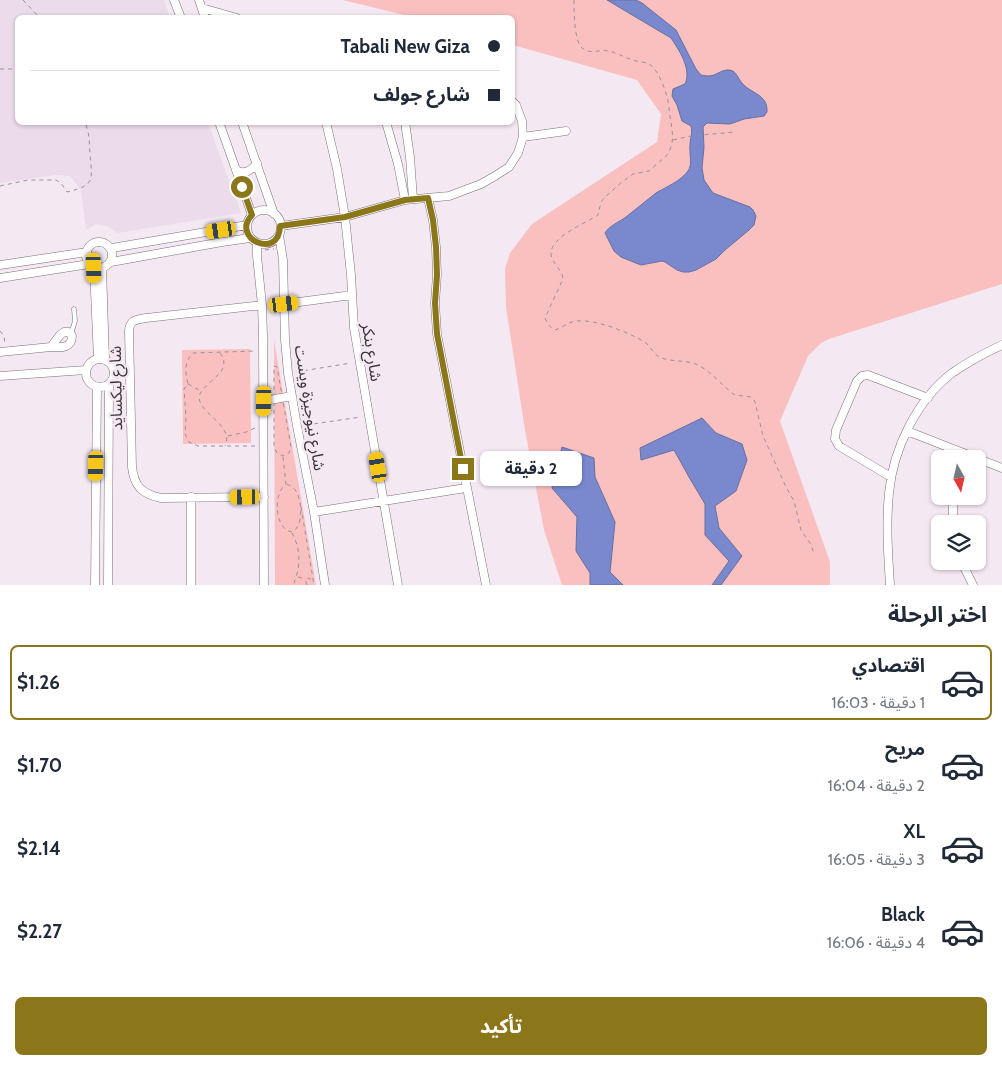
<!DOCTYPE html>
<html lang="ar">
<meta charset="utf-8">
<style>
body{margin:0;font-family:Cabin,"Noto Sans Arabic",sans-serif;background:#f2f2f3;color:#1f2937;direction:rtl;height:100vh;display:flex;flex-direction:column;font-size:19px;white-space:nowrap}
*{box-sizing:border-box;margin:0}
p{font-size:16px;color:#747a83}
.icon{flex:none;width:28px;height:28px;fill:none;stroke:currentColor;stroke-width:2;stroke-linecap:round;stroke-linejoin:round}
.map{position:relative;height:585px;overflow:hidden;direction:ltr}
.panel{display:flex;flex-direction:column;background:#fff;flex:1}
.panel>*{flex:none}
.hud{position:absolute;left:15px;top:15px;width:500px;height:110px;border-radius:8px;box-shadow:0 1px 4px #0004;direction:rtl;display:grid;align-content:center;height:110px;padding:0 15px;background:#fff}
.needle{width:32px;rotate:172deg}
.fabs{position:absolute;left:931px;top:450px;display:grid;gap:10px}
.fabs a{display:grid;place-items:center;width:55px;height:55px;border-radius:8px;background:#fff;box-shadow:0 1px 4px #0004;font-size:25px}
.end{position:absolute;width:22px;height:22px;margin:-11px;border:6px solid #8b761a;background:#fff;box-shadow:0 0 0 2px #fff}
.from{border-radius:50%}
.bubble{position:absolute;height:35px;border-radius:8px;background:#fff;box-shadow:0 1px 4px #0004;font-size:16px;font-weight:700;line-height:35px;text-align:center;direction:rtl}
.car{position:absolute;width:15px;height:30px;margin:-15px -8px;border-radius:6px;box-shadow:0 0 4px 1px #0007;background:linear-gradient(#f5c518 24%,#345 0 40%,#f5c518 0 76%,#345 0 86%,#f5c518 0)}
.hud b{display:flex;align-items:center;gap:18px;height:48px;font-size:19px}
.hud b+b{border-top:1px solid #e0e1e3}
.hud i{width:12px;height:12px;background:#1f2937}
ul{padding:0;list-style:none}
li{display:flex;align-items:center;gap:15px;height:75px;margin:0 10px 8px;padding:0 5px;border:2px solid transparent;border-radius:8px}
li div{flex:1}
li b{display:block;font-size:19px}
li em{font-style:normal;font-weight:700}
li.selected{border-color:#8b761a}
li>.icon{width:45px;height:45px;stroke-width:1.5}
h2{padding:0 15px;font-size:22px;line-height:60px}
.primary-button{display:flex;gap:10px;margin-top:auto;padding:10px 15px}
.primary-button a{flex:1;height:58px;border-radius:8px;background:#8b761a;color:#fff;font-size:20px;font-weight:700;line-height:58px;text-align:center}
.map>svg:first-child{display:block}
.built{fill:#ebdbeb}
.green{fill:#fabfbf}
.water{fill:#7a88ce;stroke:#666fa1}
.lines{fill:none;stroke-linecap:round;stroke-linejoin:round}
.service-casing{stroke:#7b707b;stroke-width:5}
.minor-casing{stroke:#7b707b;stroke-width:9}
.path{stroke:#9a9199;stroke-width:1;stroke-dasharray:4 4;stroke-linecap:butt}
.service{stroke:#fff;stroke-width:4}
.minor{stroke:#fff;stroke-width:8}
.route{stroke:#8b761a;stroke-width:6}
.labels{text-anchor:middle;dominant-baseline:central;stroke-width:5;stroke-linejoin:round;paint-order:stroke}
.street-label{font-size:16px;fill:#393439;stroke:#f4e8f3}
</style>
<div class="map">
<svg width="1002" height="585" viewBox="0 0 1002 585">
<rect width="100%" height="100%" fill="#f4e8f3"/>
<path class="built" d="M 0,0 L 164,0 L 170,17 L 18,18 L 18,122 L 208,123 L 241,213 L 118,233 L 107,226 L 96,224 L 86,230 L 81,190 L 70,176 L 56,175 L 0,183 Z"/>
<path class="green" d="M 343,0 L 1002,0 L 1002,284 L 829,339 L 821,343 L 808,356 L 780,421 L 830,562 L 830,585 L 562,585 L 544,530 L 525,430 L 506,307 L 505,269 L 510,253 L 532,224 L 657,142 L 661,114 L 637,80 L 513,45 L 512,18 L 412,17 Z
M 274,340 L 316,585 L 275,585 Z
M 250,349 L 251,443 L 183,444 L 182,350 Z"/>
<path class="water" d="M 607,0 L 636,0 L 642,3 L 676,30 L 696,69 L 701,75 C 716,79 718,70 728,70 C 737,70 737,78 742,83 C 751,94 768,94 767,112 L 764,116 L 744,119 L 730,124 L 707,123 L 703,127 L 704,147 L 702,168 L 704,180 L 713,193 L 750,207 L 753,210 L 756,216 L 754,225 L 749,230 L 725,250 L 716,259 L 696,270 L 689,272 L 683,272 L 677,270 L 665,262 L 662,261 L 641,265 L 621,257 L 614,251 L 605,233 C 609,226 619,222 626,217 C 636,209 646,201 656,193 C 666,187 681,181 688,171 C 693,164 689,154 690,145 C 690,138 693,133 691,126 L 682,121 L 677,105 L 672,96 L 673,89 L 685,84 C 692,69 679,50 671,38 Z
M 702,418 L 716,433 L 742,444 L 747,460 L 736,491 L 715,506 L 719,528 L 742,556 L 721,585 L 712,585 L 729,561 L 705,535 L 705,504 L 689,477 L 674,450 L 641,460 L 640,448 Z
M 562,447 L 594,458 L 595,477 L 615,522 L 610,572 L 623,585 L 590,585 L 590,573 L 576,551 L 577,517 L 552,488 Z"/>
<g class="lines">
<defs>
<path id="service" d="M 71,334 L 75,321 L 74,309"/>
<path id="minor" d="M 174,0 L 181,18
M 199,0 L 205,18
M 202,8 L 237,18
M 219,122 L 252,215
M 242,122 L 274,214
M 326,122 L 337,169 L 345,217 L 351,275 L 354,328 L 398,585
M 386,122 L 398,164 L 405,200
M 405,122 L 410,157 L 413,199
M 523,137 L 566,131
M 236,170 C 244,175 252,170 257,163
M 428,198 L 433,220 L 436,247 L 437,275 L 435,303 L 437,334 L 486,585
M247 227a17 17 0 1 1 34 0a17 17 0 1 1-34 0Z
M 281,226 L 345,217 L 405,200 L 449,196 L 481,184 L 495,176 L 509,167 L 518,153 L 523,137 L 522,121 L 516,105 L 512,101
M 279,235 L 283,260 L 285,340 L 288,373 L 297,426 L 314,512 L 325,585
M86 255a13 13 0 1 1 26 0a13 13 0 1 1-26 0Z
M 257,243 L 257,256 L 262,305 L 263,336 L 264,585
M 112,248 L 247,225
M 111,262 L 222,242 L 250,238
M 0,265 L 87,252
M 94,268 L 98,359
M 102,269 L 105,360
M 0,278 L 89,264
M 284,304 L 352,295
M 262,305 L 146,318 C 136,320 130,319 129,331 L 132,467 C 134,486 142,494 161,498 L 264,497
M 64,332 L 69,332 L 72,336 C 72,348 61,348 51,347 L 60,335 Z
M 0,352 L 51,347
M86 373a14 14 0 1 1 28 0a14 14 0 1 1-28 0Z
M 0,376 L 86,370
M 264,401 L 292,396
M 907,431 L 1002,468
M 891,477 L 839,446 L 835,439 L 836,430 L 857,381 L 862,376 L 868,375 L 928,398
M 953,496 L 953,524
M 314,512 L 466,488
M 961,561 L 973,585
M 95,585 L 97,387
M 108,585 L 109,384
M 191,585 L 191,497
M 890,585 C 888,554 886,523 889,493 C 893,449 917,400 952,373 C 968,362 984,353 1002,345"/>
</defs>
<use href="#service" class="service-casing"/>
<use href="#minor" class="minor-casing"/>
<path class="path" d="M 23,0 L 40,18
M 574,0 C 574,11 574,41 582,48 C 590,55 600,49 608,51 C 616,52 623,57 630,59 C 636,62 643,61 649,64 C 657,68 665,88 667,97 C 669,103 669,110 670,116 C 672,130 676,144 666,156 L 649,171 L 633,174 L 622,182 L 605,197 L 601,202 L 598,215 C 586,223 550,237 551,254 C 552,264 562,269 563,279 L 545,318 C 547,323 549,327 555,330 C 562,328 568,322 576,321 C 595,319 629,332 646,343 C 651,347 653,353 659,357 C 671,362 682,360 693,363 C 708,368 721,384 733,394 C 742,398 751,393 755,402 L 763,436 L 786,487 L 794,501 L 801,530 L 810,543 L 814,553
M 0,69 L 18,69
M 673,140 L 691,136 L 734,132
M 0,186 L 28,180 L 56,180 L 61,183 L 67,192 C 96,185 92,180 90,154 C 89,140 90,136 85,122
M 265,250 L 274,249
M 0,331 L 4,336 L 5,344
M 220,353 C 225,359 225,365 221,372 C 215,378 206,385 201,392 C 190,411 236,423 225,446
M 274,366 L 277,367 L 291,447 L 289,453 L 283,456 L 277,453 L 274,447 Z
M 296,372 L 351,363
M 188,384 L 201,391
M 306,425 L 361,417
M 228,436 L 246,432 L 255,428
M 255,446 L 198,446 L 189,442 L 185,434 L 186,417 L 184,389 L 188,384 C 185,372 184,362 193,353 L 255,351
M 283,457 L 286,484 C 273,493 274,529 292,532 C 304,526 302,501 296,491 C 293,487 290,485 286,484
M 301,507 L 314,585
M 292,533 C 301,549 301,568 293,585
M 298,577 L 306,579
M 307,585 L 306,583 L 306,579 L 308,578 L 311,579"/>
<use href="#service" class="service"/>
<use href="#minor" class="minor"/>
</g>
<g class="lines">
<path class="route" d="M 242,187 L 252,215 C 230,238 279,261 280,226 L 345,217 L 405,200 L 428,198 L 433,220 L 436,247 L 437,275 L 435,303 L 437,334 L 463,469"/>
</g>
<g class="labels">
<g class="street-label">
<text transform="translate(372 352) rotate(81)">شارع بنكر</text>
<text transform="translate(116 388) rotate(-91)">شارع ليكسايد</text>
<text transform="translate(310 408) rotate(81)">شارع نيوجيزة ويست</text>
</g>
</g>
</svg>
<div class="fabs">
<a><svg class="needle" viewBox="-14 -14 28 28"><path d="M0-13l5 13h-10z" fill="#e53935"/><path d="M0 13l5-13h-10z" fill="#747a83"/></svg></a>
<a><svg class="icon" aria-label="layers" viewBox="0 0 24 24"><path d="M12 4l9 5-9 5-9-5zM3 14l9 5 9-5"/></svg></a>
</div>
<i class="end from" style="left:242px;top:187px"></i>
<i class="end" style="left:463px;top:469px"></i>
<div class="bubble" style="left:480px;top:451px;width:102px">2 دقيقة</div>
<i class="car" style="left:221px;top:230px;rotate:261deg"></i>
<i class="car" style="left:94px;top:268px;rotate:178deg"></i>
<i class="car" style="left:284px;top:304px;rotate:83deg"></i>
<i class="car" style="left:264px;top:401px;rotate:181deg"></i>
<i class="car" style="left:96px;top:466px;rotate:181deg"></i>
<i class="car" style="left:378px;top:467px;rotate:350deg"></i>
<i class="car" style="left:245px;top:497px;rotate:269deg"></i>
<div class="hud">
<b><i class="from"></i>Tabali New Giza</b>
<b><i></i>شارع جولف</b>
</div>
</div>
<section class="panel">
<h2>اختر الرحلة</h2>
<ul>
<li class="selected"><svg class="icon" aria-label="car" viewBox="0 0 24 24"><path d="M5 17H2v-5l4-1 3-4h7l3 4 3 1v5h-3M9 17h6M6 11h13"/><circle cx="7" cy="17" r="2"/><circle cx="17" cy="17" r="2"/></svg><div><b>اقتصادي</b><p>1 دقيقة · 16:03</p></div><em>$1.26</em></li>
<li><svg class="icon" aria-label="car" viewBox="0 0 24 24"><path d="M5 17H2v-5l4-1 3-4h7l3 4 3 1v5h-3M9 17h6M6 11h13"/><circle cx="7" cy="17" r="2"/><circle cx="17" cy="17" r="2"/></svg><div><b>مريح</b><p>2 دقيقة · 16:04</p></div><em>$1.70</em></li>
<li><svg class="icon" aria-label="car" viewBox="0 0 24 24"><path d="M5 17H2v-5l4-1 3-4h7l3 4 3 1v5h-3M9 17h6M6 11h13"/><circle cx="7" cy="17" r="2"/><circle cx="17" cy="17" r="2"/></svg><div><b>XL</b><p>3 دقيقة · 16:05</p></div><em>$2.14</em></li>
<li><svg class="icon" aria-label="car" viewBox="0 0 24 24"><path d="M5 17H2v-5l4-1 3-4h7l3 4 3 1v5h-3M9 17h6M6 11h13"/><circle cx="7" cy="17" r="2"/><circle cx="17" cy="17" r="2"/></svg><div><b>Black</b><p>4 دقيقة · 16:06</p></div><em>$2.27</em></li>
</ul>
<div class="primary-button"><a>تأكيد</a></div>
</section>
